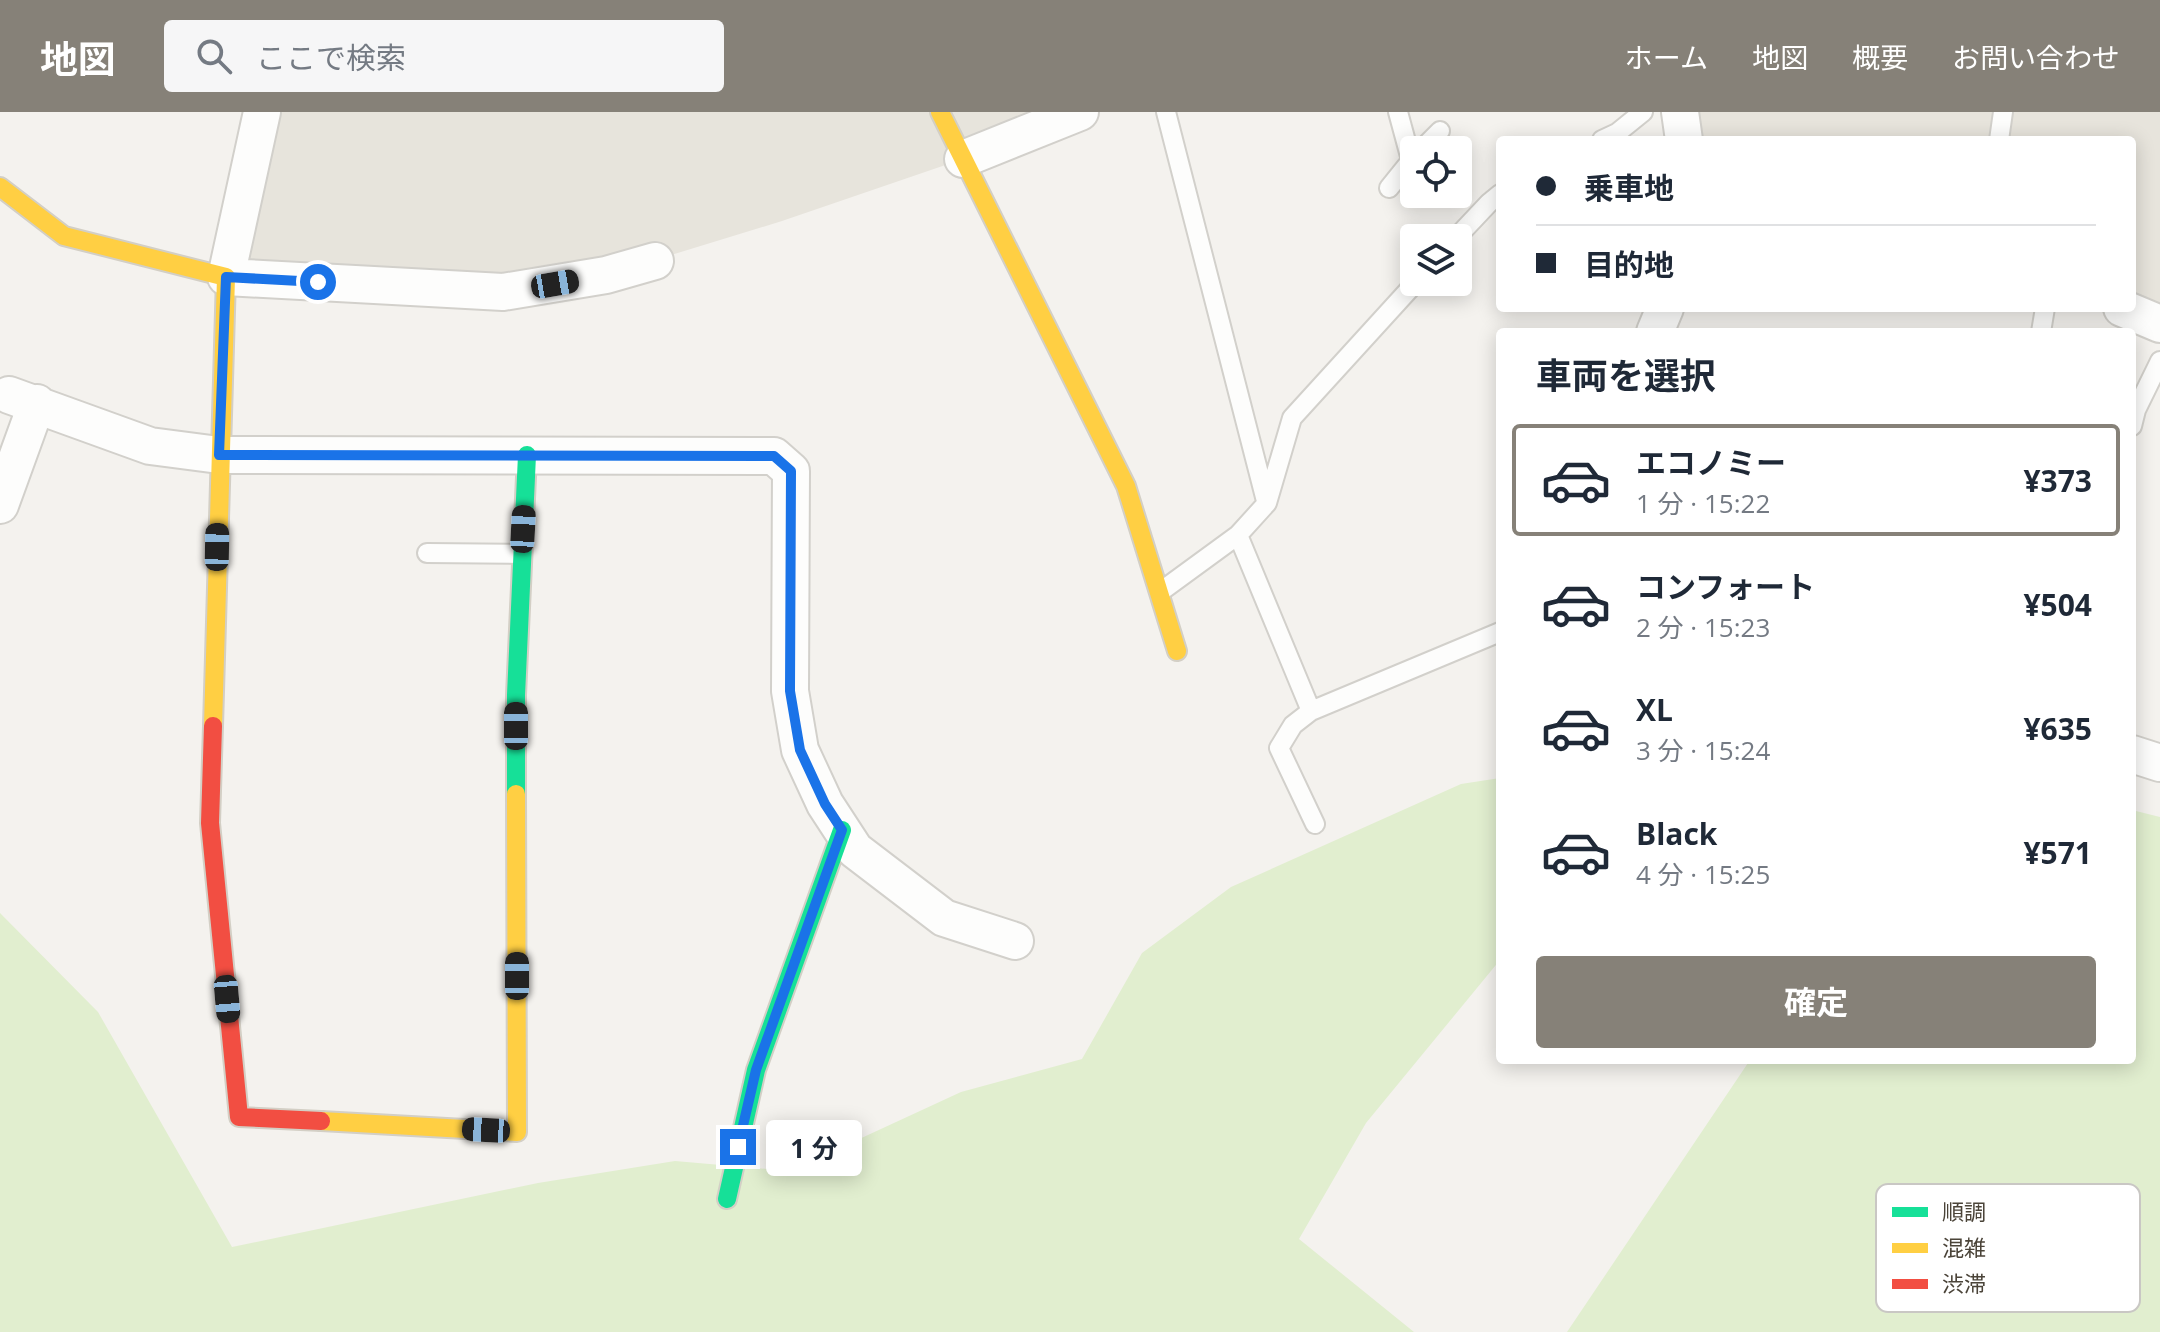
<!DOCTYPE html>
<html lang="ja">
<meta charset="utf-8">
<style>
body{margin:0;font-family:"Open Sans","Noto Sans JP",sans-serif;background:#f6f6f7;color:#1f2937;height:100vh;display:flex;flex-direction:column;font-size:30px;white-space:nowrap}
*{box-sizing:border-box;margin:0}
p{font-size:26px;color:#747a83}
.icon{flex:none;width:44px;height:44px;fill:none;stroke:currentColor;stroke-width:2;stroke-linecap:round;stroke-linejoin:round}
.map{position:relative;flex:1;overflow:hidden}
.details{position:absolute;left:1496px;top:216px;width:640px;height:736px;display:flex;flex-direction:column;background:#fff;border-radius:8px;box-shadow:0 4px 20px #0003}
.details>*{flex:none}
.hud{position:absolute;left:1496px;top:24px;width:640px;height:176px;border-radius:8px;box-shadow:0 4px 20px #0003;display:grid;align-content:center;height:176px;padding:0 40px;background:#fff}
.fabs{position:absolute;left:1400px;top:24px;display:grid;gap:16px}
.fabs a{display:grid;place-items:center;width:72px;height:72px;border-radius:8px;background:#fff;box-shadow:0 4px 20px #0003;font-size:40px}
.end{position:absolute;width:36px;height:36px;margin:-18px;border:10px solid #1a73e8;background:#fff;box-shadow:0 0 0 4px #fff}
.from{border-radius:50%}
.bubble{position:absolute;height:56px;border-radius:8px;background:#fff;box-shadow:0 4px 20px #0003;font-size:26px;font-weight:700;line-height:56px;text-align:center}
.car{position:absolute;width:24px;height:48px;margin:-24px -12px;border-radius:10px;box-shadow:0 0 6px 2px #0007;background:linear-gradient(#222 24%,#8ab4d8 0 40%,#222 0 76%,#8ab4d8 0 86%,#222 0)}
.hud b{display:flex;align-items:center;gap:28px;height:76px;font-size:30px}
.hud b+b{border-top:2px solid #e0e1e3}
.hud i{width:20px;height:20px;background:#1f2937}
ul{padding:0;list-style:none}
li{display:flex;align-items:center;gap:24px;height:112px;margin:0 16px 12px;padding:0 24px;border:4px solid transparent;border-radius:8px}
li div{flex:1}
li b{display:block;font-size:30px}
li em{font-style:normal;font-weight:700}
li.active{border-color:#868178}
li>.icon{width:72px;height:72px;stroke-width:1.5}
h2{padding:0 40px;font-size:36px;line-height:96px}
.primary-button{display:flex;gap:16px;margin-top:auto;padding:16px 40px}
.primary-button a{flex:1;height:92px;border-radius:8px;background:#868178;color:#fff;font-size:32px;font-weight:700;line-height:92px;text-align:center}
header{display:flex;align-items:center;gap:48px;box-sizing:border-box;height:112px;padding:0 40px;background:#868178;color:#fff}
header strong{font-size:38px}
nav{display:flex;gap:44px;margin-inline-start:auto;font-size:28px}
.search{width:560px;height:72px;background:#f6f6f7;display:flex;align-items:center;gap:20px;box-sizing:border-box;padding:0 28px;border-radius:8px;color:#747a83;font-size:30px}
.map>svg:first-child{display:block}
.residential{fill:#e7e4dc}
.green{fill:#e1eecf}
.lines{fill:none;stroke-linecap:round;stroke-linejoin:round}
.lane-casing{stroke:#d2d0cb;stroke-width:22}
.street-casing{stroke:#d2d0cb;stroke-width:40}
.fast-casing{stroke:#d3cfc5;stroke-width:22}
.slow-casing{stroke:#d3cfc5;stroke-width:22}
.jam-casing{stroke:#d3cfc5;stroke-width:22}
.lane{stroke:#fdfdfc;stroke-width:18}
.street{stroke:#fdfdfc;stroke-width:36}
.fast{stroke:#16e098;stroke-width:18}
.slow{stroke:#ffcf43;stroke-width:18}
.jam{stroke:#f24e42;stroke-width:18}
.route{stroke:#1a73e8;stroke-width:10}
.key{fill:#fff;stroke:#c9c7c4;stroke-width:2}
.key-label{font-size:22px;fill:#4b4439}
</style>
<header>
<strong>地図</strong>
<div class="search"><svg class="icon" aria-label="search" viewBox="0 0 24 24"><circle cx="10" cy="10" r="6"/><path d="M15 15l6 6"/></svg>ここで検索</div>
<nav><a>ホーム</a><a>地図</a><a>概要</a><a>お問い合わせ</a></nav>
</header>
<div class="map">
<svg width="2160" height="1220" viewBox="0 0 2160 1220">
<rect width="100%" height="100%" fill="#f4f2ee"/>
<path class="residential" d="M 262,0 L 1080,0 L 963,47 L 782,109 L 606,163 L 226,165 Z
M 1680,0 L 2160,0 L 2160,212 L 2132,196 L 2132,28 L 1684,28 Z"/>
<path class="green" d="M 1500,666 L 1500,848 L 1366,1011 L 1299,1127 L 1414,1220 L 0,1220 L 0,801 L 98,900 L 232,1135 L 538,1071 L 675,1049 L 790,1059 L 961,980 L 1082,947 L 1142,841 L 1231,775 L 1461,672 Z
M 2132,698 L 2160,705 L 2160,1220 L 1567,1220 L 1750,948 L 2132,948 Z"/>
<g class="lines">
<defs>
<path id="lane" d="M 1166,0 L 1266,389
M 1398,0 L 1411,48
M 1602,28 L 1617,21 L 1643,0
M 1999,28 L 2003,0
M 1421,38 L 1440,19
M 1389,76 L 1414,45
M 1456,126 L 1489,91 L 1500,82
M 2041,220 L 2045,196
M 2132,314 L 2136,298 L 2160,249
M 427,441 L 522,442
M 1160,480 L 1238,423
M 1311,599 L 1238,423 L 1267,391 L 1292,306 L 1416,170
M 1315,712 L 1279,636 L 1293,613 L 1311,599 L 1500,520"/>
<path id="street" d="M 262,0 L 226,165 L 503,180 L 606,163 L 655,149
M 1680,0 L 1684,28
M 963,47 L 1080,0
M 2122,196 L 2160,212
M 1655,220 L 1665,196
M 9,283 L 150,334 L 219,343 L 774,344 L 791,359 L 790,579 L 800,638 L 825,692 L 855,738 L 944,806 L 1015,829
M 0,393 L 37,291
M 2132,642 L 2160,651"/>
<path id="fast" d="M 516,682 L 516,583 L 527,343
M 727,1087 L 756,958 L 842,718"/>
<path id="slow" d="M 940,0 L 1126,374 L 1177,539
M 0,75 L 64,124 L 226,165 L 213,614
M 321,1009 L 517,1020 L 516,682"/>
<path id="jam" d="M 213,614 L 210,711 L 239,1005 L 321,1009"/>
</defs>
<use href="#lane" class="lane-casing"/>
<use href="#street" class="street-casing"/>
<use href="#fast" class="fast-casing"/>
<use href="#slow" class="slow-casing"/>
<use href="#jam" class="jam-casing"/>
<use href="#lane" class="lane"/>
<use href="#street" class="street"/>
<use href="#fast" class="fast"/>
<use href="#slow" class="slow"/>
<use href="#jam" class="jam"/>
</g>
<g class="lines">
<path class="route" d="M 318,170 L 226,165 L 219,343 L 774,344 L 791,359 L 790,579 L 800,638 L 825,692 L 842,718 L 756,958 L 738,1035"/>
</g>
<rect x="1876" y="1072" width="264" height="128" rx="12" class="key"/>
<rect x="1892" y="1095" width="36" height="10" fill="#16e098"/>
<rect x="1892" y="1131" width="36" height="10" fill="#ffcf43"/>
<rect x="1892" y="1167" width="36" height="10" fill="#f24e42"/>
<g class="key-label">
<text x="1942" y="1108">順調</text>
<text x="1942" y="1144">混雑</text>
<text x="1942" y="1180">渋滞</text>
</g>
</svg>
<div class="fabs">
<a><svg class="icon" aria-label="locate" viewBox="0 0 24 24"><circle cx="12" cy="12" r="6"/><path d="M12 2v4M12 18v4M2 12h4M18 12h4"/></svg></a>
<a><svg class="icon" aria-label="layers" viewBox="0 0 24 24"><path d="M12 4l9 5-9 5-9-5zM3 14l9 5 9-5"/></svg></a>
</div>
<i class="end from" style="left:318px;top:170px"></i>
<i class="end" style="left:738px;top:1035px"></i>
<div class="bubble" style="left:766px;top:1008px;width:96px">1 分</div>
<i class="car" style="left:555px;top:172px;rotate:80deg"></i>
<i class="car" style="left:523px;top:417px;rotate:3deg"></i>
<i class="car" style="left:217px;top:435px;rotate:1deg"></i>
<i class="car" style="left:516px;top:614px;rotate:0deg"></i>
<i class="car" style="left:517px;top:864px;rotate:0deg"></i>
<i class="car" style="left:227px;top:887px;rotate:175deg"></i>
<i class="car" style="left:486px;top:1018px;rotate:273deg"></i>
<div class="hud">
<b><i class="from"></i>乗車地</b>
<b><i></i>目的地</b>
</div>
<section class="details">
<h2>車両を選択</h2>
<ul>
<li class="active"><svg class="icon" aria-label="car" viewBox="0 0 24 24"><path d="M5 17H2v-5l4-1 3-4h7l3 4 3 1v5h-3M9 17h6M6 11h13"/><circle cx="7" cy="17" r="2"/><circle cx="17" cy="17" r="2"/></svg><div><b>エコノミー</b><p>1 分 · 15:22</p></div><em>¥373</em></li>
<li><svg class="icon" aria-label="car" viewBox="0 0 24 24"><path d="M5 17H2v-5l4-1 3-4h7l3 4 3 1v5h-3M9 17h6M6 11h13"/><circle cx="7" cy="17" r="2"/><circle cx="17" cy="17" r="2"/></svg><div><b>コンフォート</b><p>2 分 · 15:23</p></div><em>¥504</em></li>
<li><svg class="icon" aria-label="car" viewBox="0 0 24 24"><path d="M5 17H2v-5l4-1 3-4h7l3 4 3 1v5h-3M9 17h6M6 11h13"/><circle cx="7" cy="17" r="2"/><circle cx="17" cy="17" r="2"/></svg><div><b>XL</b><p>3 分 · 15:24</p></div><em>¥635</em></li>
<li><svg class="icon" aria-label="car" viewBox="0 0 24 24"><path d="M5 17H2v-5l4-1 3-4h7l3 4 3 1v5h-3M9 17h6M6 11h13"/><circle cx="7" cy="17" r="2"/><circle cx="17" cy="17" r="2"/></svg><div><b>Black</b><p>4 分 · 15:25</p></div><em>¥571</em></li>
</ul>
<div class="primary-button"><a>確定</a></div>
</section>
</div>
